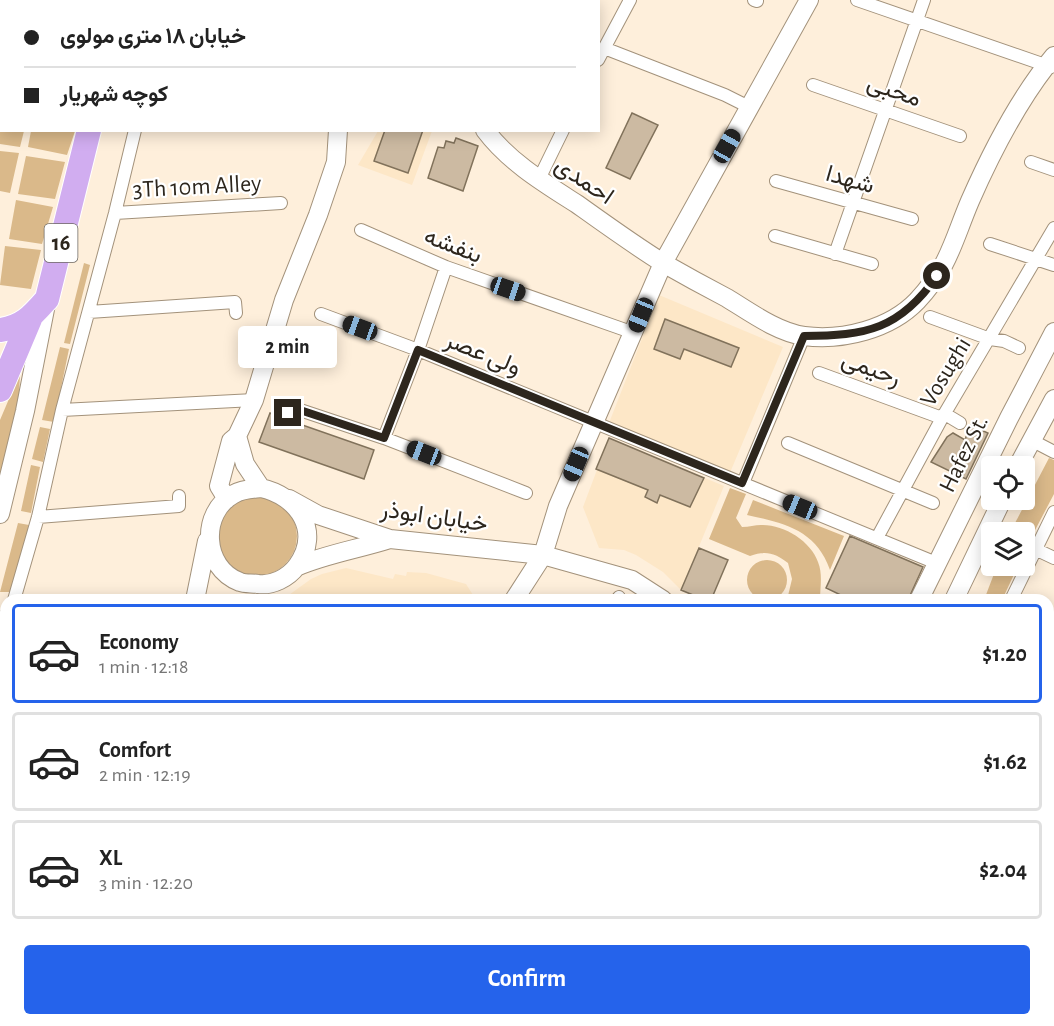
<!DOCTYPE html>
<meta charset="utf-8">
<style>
body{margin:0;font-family:"Alegreya Sans",Vazirmatn,sans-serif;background:#f2f2f2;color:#222;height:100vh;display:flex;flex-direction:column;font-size:22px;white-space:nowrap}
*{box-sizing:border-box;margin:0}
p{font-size:20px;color:#767676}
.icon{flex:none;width:33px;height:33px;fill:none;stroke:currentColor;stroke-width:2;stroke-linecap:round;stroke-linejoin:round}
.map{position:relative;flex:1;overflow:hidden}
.side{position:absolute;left:0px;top:594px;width:1054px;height:432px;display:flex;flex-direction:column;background:#fff;border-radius:18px 18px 0 0;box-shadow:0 3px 15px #0003}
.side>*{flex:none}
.banner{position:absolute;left:0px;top:0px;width:600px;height:132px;box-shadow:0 3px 15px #0003;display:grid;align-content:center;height:132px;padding:0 24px;background:#fff}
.fabs{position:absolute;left:981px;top:456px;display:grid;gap:12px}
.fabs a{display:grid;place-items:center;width:54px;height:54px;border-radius:6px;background:#fff;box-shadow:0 3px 15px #0003;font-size:30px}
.end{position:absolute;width:27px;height:27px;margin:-14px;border:8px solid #2d261d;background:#fff;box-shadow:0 0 0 3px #fff}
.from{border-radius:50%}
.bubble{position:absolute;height:42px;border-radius:6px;background:#fff;box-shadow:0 3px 15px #0003;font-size:20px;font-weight:700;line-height:42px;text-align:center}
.car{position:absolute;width:18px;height:36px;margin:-18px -9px;border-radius:8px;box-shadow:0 0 4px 2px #0007;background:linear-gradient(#222 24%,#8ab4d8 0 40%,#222 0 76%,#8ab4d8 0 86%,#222 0)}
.banner b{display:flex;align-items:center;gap:21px;height:57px;font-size:22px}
.banner b+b{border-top:2px solid #e0e0e0}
.banner i{width:15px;height:15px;background:#222}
ul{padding:10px 0 0;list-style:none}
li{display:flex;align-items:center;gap:18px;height:99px;margin:0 12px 9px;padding:0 12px;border:3px solid #e0e0e0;border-radius:6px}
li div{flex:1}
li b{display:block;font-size:22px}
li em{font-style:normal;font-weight:700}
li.on{border-color:#2563eb}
li>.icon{width:54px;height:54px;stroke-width:1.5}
.cta{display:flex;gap:12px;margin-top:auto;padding:12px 24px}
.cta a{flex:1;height:69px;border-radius:6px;background:#2563eb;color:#fff;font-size:24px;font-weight:700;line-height:69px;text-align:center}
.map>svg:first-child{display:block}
.built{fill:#fde7c7}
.green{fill:#dab98a}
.building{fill:#ccbaa2;stroke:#81725b;stroke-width:1.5}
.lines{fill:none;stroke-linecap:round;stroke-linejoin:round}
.street-casing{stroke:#a3927b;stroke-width:14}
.secondary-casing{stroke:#a3927b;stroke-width:20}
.highway-casing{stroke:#fff;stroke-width:26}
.street{stroke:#fff;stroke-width:12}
.secondary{stroke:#fff;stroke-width:18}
.highway{stroke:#d1adf0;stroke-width:24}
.route{stroke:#2d261d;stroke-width:8}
.labels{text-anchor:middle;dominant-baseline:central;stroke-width:4.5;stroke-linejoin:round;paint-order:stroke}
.shield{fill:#fff;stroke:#6c6761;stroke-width:1.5}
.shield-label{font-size:22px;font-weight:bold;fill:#2d261d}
.street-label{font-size:24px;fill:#2d261d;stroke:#fff}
</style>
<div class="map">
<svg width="1054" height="1026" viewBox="0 0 1054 1026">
<rect width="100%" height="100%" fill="#feefdb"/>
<path class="built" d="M 378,131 L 432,131 L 412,185 L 358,165 Z
M 659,295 L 783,347 L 729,475 L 609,423 Z
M 609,438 L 724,486 L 681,590 L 663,572 L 636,555 L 624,550 L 599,548 L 583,507 Z
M 346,568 L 393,579 L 395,574 L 406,576 L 407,572 L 426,573 L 466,584 L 473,595 L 472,600 L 282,600 L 311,579 L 322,574 Z"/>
<path class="green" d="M 0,103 L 2,130 L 24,131 L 20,147 L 0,144 Z
M 31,131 L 31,130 L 75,131 L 67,155 L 28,147 Z
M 0,151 L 19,153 L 10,193 L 0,191 Z
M 26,156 L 65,162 L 55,199 L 18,194 Z
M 16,200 L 53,207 L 42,244 L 9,239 Z
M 5,246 L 41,250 L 31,289 L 0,285 Z
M 84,263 L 90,265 L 70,344 L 64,343 Z
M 60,347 L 69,349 L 54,422 L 42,420 Z
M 20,373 L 19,396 L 0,486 L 0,420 Z
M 40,427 L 50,429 L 43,462 L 32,459 Z
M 1049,458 L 1054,460 L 1054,494 L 1033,534 L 1014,525 Z
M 31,465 L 40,467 L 31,513 L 21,511 Z
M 730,488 L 746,494 L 736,518 L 742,527 C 749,527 755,525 761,525 C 783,524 811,541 818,562 C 823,574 820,588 820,600 L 787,600 L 792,579 L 788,563 C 775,553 766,550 750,556 L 709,539 Z
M217 536a40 40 0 1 1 80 0a40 40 0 1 1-80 0Z
M 753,500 L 844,536 L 830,570 C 816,530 784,523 747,515 Z
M 18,523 L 29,525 L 12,592 L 0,592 Z
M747 580a20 20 0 1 1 40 0a20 20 0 1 1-40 0Z
M 997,566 L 1018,566 L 1002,600 L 984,600 Z"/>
<path class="building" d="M 632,113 L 658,125 L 630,179 L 606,168 Z
M 385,130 L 423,130 L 408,173 L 374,161 Z
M 456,138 L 478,146 L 463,191 L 428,178 L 438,147 L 444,148 L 446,141 L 454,143 Z
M 665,319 L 739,348 L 731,367 L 684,349 L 680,359 L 654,349 Z
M 270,413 L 287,421 L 291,421 L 374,450 L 364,479 L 259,442 Z
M 970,425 L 988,433 L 966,479 L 931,462 L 947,437 L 953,433 L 965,440 Z
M 609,438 L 704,478 L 690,507 L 660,495 L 657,503 L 645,497 L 648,490 L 596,469 Z
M 850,536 L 923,567 L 908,600 L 851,600 L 826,588 Z
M 699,548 L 728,560 L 711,600 L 705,600 L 681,590 Z"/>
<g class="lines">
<defs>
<path id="street" d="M 754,0 L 757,1
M 857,0 L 1051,67
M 198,2 L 200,0
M 387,2 L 389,0
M 604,48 L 725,95 L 749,107
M 598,60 L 630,0
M 813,85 L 960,136
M 1031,162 L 1054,170
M 539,179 L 563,130
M 776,181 L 912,219
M 115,213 L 281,203
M 361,230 L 446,267 L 634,333
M 775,236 L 872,264
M 990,244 L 1054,265
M 835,254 L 924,0
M 89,312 L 235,302 L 236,313
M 321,314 L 418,350 L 929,560
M 930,317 L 990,339 L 1004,341 L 1019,348
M 819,373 L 942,418
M 62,410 L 254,400
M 288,413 L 297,409 L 384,438 L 526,493
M 945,414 L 960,423
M 384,438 L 418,350 L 446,267
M 1031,440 L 1054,452
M 788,443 L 933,503
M 743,483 L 804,336
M 38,517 L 179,506 L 179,496
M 877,538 L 942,418 L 1054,228
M 1035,549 L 1054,558
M 14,600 L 38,517 L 62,410 L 115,213 L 135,130
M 617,600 L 619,597
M 1011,600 L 1054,512
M 0,618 L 6,616
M 0,713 L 6,712
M 1048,734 L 1054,719
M 1048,809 L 1054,810
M 0,814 L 6,814
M 0,919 L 6,919
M 0,1017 L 6,1016
M 290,1020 L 292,1026
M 496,1020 L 498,1026
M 390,1026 L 395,1025
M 648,1026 L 655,1020
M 932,1026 L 934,1020"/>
<path id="secondary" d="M 324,0 L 325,2
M 166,2 L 167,0
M 450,2 L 450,0
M 485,130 C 509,162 544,183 577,204 C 605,224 634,245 663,263 C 684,275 706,287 727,298 C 750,312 777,332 804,336 C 843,341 890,329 917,301 C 949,267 953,241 970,201 C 992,151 1019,98 1054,56
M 237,436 L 245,464 L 261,488
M 1018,466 L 1054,399
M 261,488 C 298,496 322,531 297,566 C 288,578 272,586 258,584 C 252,583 245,584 240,582 C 202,568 200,512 234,494 C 242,489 252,489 261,488 Z
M 227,499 L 219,486 L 231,441 L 237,436 L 254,400 L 284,300 L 318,215 L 336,162 L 338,130
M 289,499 L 318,515 L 390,539 L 543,555 L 632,580 L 663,600
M 0,514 L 25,411 L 47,299
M 296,567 C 326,554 359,549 390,539
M 195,600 L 207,541
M 514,600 L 543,555 L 558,506 L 663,263 L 809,0
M 919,600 L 1009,418 L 1054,332
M 954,600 L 1002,500
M 452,1020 L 453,1026
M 158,1026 L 159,1020
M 661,1026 L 662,1020
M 777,1026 L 778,1020
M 812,1026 L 813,1020"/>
<path id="highway" d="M 117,2 L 117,0
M 0,330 C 23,327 32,316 47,299 L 89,130
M 0,390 L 30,319"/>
</defs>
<use href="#street" class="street-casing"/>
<use href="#secondary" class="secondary-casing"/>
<use href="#highway" class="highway-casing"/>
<use href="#street" class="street"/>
<use href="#secondary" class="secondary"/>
<use href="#highway" class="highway"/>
</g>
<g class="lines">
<path class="route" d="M 288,413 L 297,409 L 384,438 L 418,350 L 742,483 L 804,336 C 866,336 900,329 937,276"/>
</g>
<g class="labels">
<rect class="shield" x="44.5" y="224" width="33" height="38" rx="4.5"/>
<g class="shield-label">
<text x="61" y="243">16</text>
</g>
<g class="street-label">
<text transform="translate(894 91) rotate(19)">محبی</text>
<text transform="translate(850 180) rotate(16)">شهدا</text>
<text transform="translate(584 181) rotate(34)">احمدی</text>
<text transform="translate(197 187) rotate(-3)">3Th 10m Alley</text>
<text transform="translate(453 246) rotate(21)">بنفشه</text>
<text transform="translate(483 354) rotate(22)">ولی عصر</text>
<text transform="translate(871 369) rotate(20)">رحیمی</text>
<text transform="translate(946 372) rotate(-59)">Vosughi</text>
<text transform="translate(964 454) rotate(-64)">Hafez St.</text>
<text transform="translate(434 517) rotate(8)">خیابان ابوذر</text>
</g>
</g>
</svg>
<div class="fabs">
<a><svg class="icon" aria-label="locate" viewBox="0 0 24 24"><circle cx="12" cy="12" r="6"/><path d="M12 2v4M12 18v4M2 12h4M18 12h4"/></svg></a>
<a><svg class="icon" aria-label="layers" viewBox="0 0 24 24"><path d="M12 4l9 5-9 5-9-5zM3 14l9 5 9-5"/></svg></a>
</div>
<i class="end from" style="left:937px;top:276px"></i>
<i class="end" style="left:288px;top:413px"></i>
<div class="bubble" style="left:238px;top:326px;width:99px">2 min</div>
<i class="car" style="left:727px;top:146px;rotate:29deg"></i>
<i class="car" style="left:508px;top:289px;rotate:109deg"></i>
<i class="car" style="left:641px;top:315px;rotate:202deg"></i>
<i class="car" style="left:360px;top:328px;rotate:290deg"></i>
<i class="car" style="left:424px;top:453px;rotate:291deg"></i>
<i class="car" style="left:576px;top:464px;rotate:203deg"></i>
<i class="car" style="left:800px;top:507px;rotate:292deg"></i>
<div class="banner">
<b><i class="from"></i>خیابان ۱۸ متری مولوی</b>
<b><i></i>کوچه شهریار</b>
</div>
<section class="side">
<ul>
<li class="on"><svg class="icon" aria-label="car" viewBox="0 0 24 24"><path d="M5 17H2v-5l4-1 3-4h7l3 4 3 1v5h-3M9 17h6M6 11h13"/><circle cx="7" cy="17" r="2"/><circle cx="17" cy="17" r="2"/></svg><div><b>Economy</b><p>1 min · 12:18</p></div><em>$1.20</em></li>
<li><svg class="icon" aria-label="car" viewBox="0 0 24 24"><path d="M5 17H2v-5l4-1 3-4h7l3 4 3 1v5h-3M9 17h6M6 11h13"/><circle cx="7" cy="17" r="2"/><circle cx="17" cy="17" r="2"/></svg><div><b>Comfort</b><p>2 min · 12:19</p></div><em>$1.62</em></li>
<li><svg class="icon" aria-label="car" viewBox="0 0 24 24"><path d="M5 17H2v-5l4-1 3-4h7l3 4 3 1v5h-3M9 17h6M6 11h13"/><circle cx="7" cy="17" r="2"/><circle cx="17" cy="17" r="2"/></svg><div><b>XL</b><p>3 min · 12:20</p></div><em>$2.04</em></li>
</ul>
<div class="cta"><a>Confirm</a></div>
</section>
</div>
